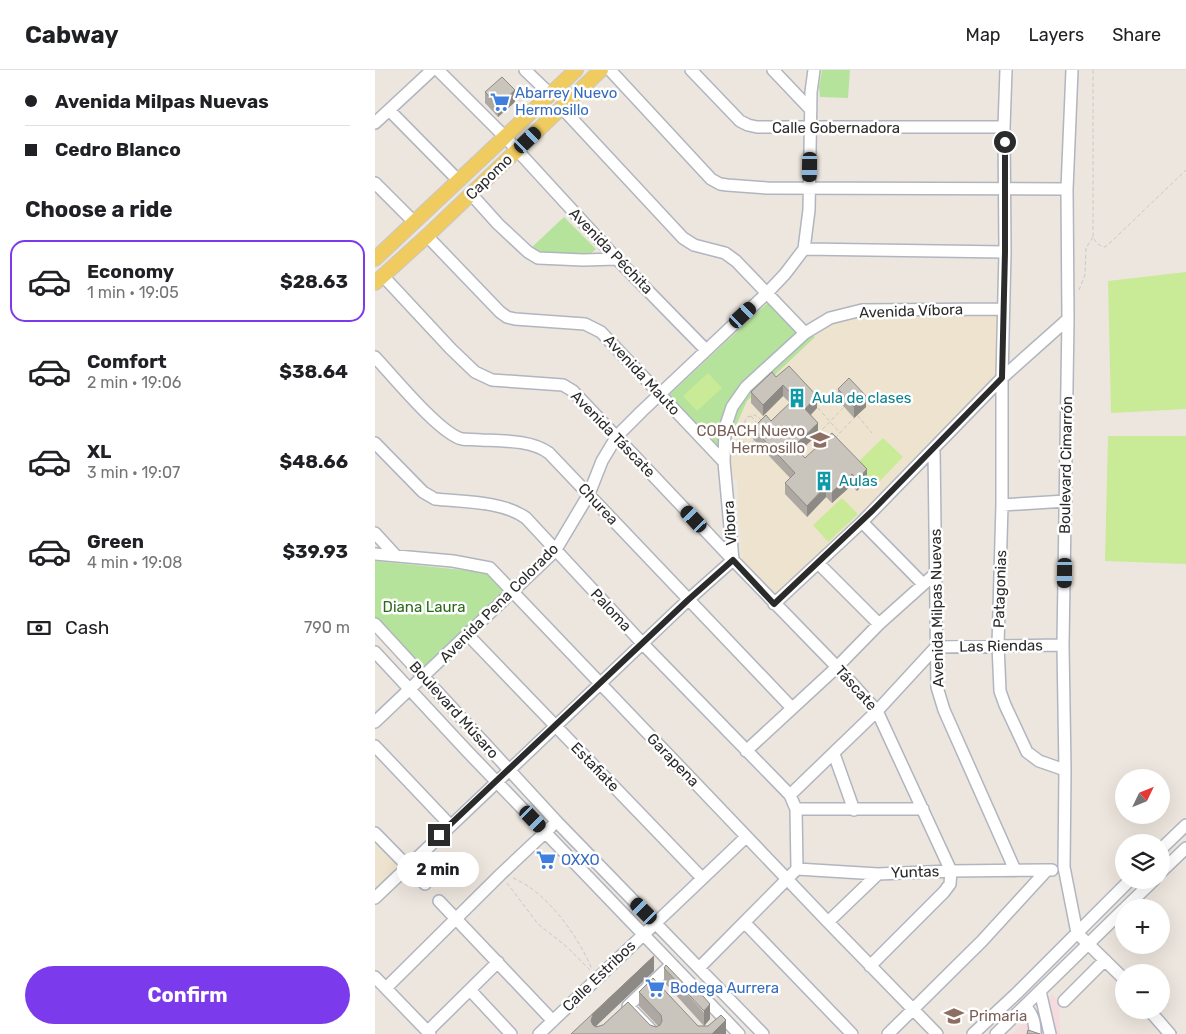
<!DOCTYPE html>
<meta charset="utf-8">
<style>
body{margin:0;font-family:Rubik,sans-serif;background:#f2f2f2;color:#202124;height:100vh;display:flex;flex-direction:column;font-size:19px;white-space:nowrap}
*{box-sizing:border-box;margin:0}
p{font-size:16px;color:#757577}
.icon{flex:none;width:28px;height:28px;fill:none;stroke:currentColor;stroke-width:2;stroke-linecap:round;stroke-linejoin:round}
.map{position:relative;flex:1;overflow:hidden}
.drawer{display:flex;flex-direction:column;background:#fff;width:375px}
.drawer>*{flex:none}
.hud{display:grid;align-content:center;height:110px;padding:0 25px;background:#fff}
.needle{width:32px;rotate:47deg}
.controls{position:absolute;left:740px;top:699px;display:grid;gap:10px}
.controls a{display:grid;place-items:center;width:55px;height:55px;border-radius:50%;background:#fff;box-shadow:0 5px 20px #0002;font-size:25px}
.end{position:absolute;width:22px;height:22px;margin:-11px;border:6px solid #2b2b2b;background:#fff;box-shadow:0 0 0 2px #fff}
.from{border-radius:50%}
.bubble{position:absolute;height:35px;border-radius:18px;background:#fff;box-shadow:0 5px 20px #0002;font-size:16px;font-weight:700;line-height:35px;text-align:center}
.car{position:absolute;width:15px;height:30px;margin:-15px -8px;border-radius:6px;box-shadow:0 0 4px 1px #0007;background:linear-gradient(#222 24%,#8ab4d8 0 40%,#222 0 76%,#8ab4d8 0 86%,#222 0)}
.hud b{display:flex;align-items:center;gap:18px;height:48px;font-size:19px}
.hud b+b{border-top:1px solid #e0e0e0}
.hud i{width:12px;height:12px;background:#202124}
ul{padding:0;list-style:none}
li{display:flex;align-items:center;gap:15px;height:82px;margin:0 10px 8px;padding:0 15px;border:2px solid transparent;border-radius:15px}
li div{flex:1}
li b{display:block;font-size:19px}
li em{font-style:normal;font-weight:700}
li.on{border-color:#7c3aed}
li>.icon{width:45px;height:45px;stroke-width:1.5}
h2{padding:0 25px;font-size:22px;line-height:60px}
.pay{display:flex;align-items:center;gap:12px;height:55px;padding:0 25px;font-size:19px}
.pay p{margin-inline-start:auto}
.primary-button{display:flex;gap:10px;margin-top:auto;padding:10px 25px}
.primary-button a{flex:1;height:58px;border-radius:30px;background:#7c3aed;color:#fff;font-size:20px;font-weight:700;line-height:58px;text-align:center}
header{display:flex;align-items:center;gap:30px;box-sizing:border-box;height:70px;padding:0 25px;background:#fff;border-bottom:1px solid #e0e0e0}
header strong{font-size:24px}
nav{display:flex;gap:28px;margin-inline-start:auto;font-size:18px}
main{display:flex;flex:1;min-height:0}
.map>svg:first-child{display:block}
.education{fill:#eee3ce}
.medical{fill:#f4dbdd}
.green{fill:#b5e39b}
.pitch{fill:#c9ea97}
.lines{fill:none;stroke-linecap:round;stroke-linejoin:round}
.minor-casing{stroke:#b1b5bf;stroke-width:14}
.major-casing{stroke:#c8c8c8;stroke-width:16}
.path{stroke:#c8c8c8;stroke-width:1;stroke-dasharray:4 2.5;stroke-linecap:butt}
.minor{stroke:#fff;stroke-width:11}
.major{stroke:#f0cb60;stroke-width:14}
.wall{fill:#ada9a2}
.shaded-wall{fill:#8d8984}
.building{fill:#c9c4bc;stroke:#8d8984}
.route{stroke:#2b2b2b;stroke-width:6}
.labels{text-anchor:middle;dominant-baseline:central;stroke-width:5;stroke-linejoin:round;paint-order:stroke}
.shop-label{font-size:15px;fill:#366cbe;stroke:#fff;text-anchor:start}
.street-label{font-size:15px;fill:#2b2b2b;stroke:#fff}
.culture-label{font-size:15px;fill:#0d838f;stroke:#fff;text-anchor:start}
.education-label{font-size:15px;fill:#785e54;stroke:#fff;text-anchor:end}
.park-label{font-size:15px;fill:#2d691b;stroke:#fff}
</style>
<header>
<strong>Cabway</strong>
<nav><a>Map</a><a>Layers</a><a>Share</a></nav>
</header>
<main>
<section class="drawer">
<div class="hud">
<b><i class="from"></i>Avenida Milpas Nuevas</b>
<b><i></i>Cedro Blanco</b>
</div>
<h2>Choose a ride</h2>
<ul>
<li class="on"><svg class="icon" aria-label="car" viewBox="0 0 24 24"><path d="M5 17H2v-5l4-1 3-4h7l3 4 3 1v5h-3M9 17h6M6 11h13"/><circle cx="7" cy="17" r="2"/><circle cx="17" cy="17" r="2"/></svg><div><b>Economy</b><p>1 min · 19:05</p></div><em>$28.63</em></li>
<li><svg class="icon" aria-label="car" viewBox="0 0 24 24"><path d="M5 17H2v-5l4-1 3-4h7l3 4 3 1v5h-3M9 17h6M6 11h13"/><circle cx="7" cy="17" r="2"/><circle cx="17" cy="17" r="2"/></svg><div><b>Comfort</b><p>2 min · 19:06</p></div><em>$38.64</em></li>
<li><svg class="icon" aria-label="car" viewBox="0 0 24 24"><path d="M5 17H2v-5l4-1 3-4h7l3 4 3 1v5h-3M9 17h6M6 11h13"/><circle cx="7" cy="17" r="2"/><circle cx="17" cy="17" r="2"/></svg><div><b>XL</b><p>3 min · 19:07</p></div><em>$48.66</em></li>
<li><svg class="icon" aria-label="car" viewBox="0 0 24 24"><path d="M5 17H2v-5l4-1 3-4h7l3 4 3 1v5h-3M9 17h6M6 11h13"/><circle cx="7" cy="17" r="2"/><circle cx="17" cy="17" r="2"/></svg><div><b>Green</b><p>4 min · 19:08</p></div><em>$39.93</em></li>
</ul>
<div class="pay"><svg class="icon" aria-label="cash" viewBox="0 0 24 24"><path d="M3 7h18v10H3z"/><circle cx="12" cy="12" r="2"/></svg>Cash<p>790 m</p></div>
<div class="primary-button"><a>Confirm</a></div>
</section>
<div class="map">
<svg width="811" height="964" viewBox="0 0 811 964">
<rect width="100%" height="100%" fill="#ede6de"/>
<path class="education" d="M 487,243 L 633,246 L 631,301 L 403,531 L 367,494 L 362,409 L 351,406 L 357,364 L 372,331 L 457,250 Z
M 0,764 L 30,795 L 0,824 Z"/>
<path class="medical" d="M 678,923 L 684,936 L 685,964 L 637,964 Z"/>
<path class="green" d="M 447,0 L 475,0 L 473,28 L 445,27 L 444,17 Z
M 189,147 L 221,179 L 212,187 L 182,187 L 156,178 Z
M 400,226 L 440,267 L 372,331 L 357,364 L 351,396 L 291,328 Z
M 0,491 L 117,503 L 131,518 L 48,597 L 0,547 Z"/>
<path class="pitch" d="M 811,202 L 811,339 L 736,343 L 733,211 Z
M 333,303 L 347,318 L 322,341 L 308,326 Z
M 733,366 L 811,366 L 811,494 L 730,491 Z
M 508,368 L 528,387 L 501,415 L 481,394 Z
M 467,428 L 483,444 L 453,472 L 438,455 Z"/>
<g class="lines">
<defs>
<path id="minor" d="M 63,0 L 130,67 L 242,189 L 331,280
M 150,0 L 175,24
M 235,0 L 336,109 L 345,114 L 352,115 L 392,118 L 692,119
M 316,0 L 365,51 L 373,55 L 382,57 L 629,57
M 398,0 L 436,40
M 631,0 L 629,57 L 630,182 L 627,308 L 627,435 L 623,575 L 625,621 L 630,635 L 652,682 L 664,691 L 690,700
M 697,0 L 692,119 L 693,249 L 688,575 L 690,700 L 689,797 L 702,863 L 749,909
M 187,38 L 308,168 L 319,175 L 350,183 L 361,191 L 430,263
M 14,40 L 83,110
M 0,53 L 57,0
M 0,113 L 39,152
M 96,124 L 123,154 L 153,182 L 163,188 L 208,190 L 242,189
M 52,166 L 125,242 L 132,247 L 140,249 L 210,254 L 226,262 L 349,392
M 429,179 L 630,182
M 8,206 L 76,279 L 100,302 L 117,310 L 188,315 L 198,321 L 358,490 L 462,597 L 502,641 L 576,801 L 575,814 L 569,822 L 495,896
M 0,287 C 17,305 65,364 87,369 C 93,370 100,369 106,370 C 128,371 156,370 174,383 L 417,638
M 0,373 L 48,422 L 60,429 C 88,432 128,431 151,448 L 268,574 L 415,725 L 421,739 L 422,799
M 559,379 L 562,617 L 569,640 L 640,800
M 627,435 L 691,431
M 487,452 L 548,514
M 0,463 L 21,486
M 0,484 L 78,491 L 115,498 L 453,852 L 562,964
M 443,493 L 504,554
M 399,534 L 487,452 L 627,308 L 693,249
M 0,554 L 182,752 L 388,964
M 92,564 L 327,808
M 0,582 L 92,681 L 364,964
M 0,652 L 180,481 L 214,424 L 227,391 L 242,366 L 267,341 L 393,222 L 410,204 L 429,179 L 434,140 L 436,22 L 439,0
M 0,676 L 75,755
M 371,681 L 462,597 L 504,554 L 561,503
M 459,684 L 479,740
M 415,725 L 502,641 L 561,577 L 688,575
M 421,739 L 548,739
M 0,763 L 50,814
M 786,779 L 811,755
M 786,802 L 811,778
M 0,828 L 313,530 L 358,490 L 349,392 L 350,358 L 357,337 L 371,317 L 430,263 L 455,248 L 487,240 L 628,239
M 64,831 L 178,951
M 750,838 L 779,810
M 453,852 L 503,804
M 370,853 L 477,964
M 324,898 L 422,799 L 503,804 L 576,801 L 672,800
M 0,907 L 55,964
M 11,918 L 126,804 L 176,757
M 95,920 L 136,964
M 665,921 L 675,964
M 689,931 L 730,890
M 650,936 C 658,945 660,952 660,964
M 774,940 L 795,964
M 53,961 L 123,892
M 164,964 L 371,767
M 280,964 L 253,936 L 297,894
M 513,964 L 607,871 L 672,800 L 677,800
M 598,964 L 641,924 L 755,810
M 621,964 L 749,839"/>
<path id="major" d="M 0,189 L 201,0
M 0,213 L 52,166 L 226,0"/>
</defs>
<use href="#minor" class="minor-casing"/>
<use href="#major" class="major-casing"/>
<path class="path" d="M 718,0 L 718,167 C 721,173 724,176 730,177 L 738,170 L 811,100
M 704,220 L 710,205 L 711,178 L 718,167
M 443,338 L 465,363
M 376,346 L 381,352 L 381,354
M 443,364 L 469,337
M 460,368 L 482,345 L 497,363
M 366,371 L 376,375 L 379,370
M 359,374 L 365,371 L 365,361 L 372,347 L 380,345 L 386,350
M 476,414 L 482,421
M 138,808 C 172,822 203,866 217,899
M 132,813 L 163,854 L 192,877 L 215,900"/>
<use href="#minor" class="minor"/>
<use href="#major" class="major"/>
</g>
<path class="wall" d="M 110,22 L 140,32 L 123,47 L 110,33 Z
M 401,307 L 442,338 L 436,345 L 443,364 L 424,382 L 430,388 L 492,410 L 482,421 L 477,415 L 457,433 L 451,427 L 432,447 L 410,424 L 410,413 L 415,408 L 378,369 L 378,358 L 396,351 L 415,333 L 408,326 L 388,346 L 376,333 L 376,322 Z
M 463,319 L 491,337 L 479,348 L 463,330 Z
M 289,898 L 335,949 L 329,956 L 289,912 Z
M 279,901 L 220,956 L 275,955 L 281,957 L 283,956 L 264,936 L 264,922 L 323,956 L 351,964 L 196,964 Z"/>
<path class="shaded-wall" d="M 140,20 L 140,32 L 123,47 L 123,36 Z
M 408,315 L 408,326 L 388,346 L 388,335 Z
M 442,326 L 442,338 L 430,350 L 430,339 Z
M 491,326 L 491,337 L 479,348 L 479,337 Z
M 443,353 L 443,364 L 419,387 L 419,376 Z
M 492,399 L 492,410 L 482,421 L 482,410 Z
M 477,404 L 477,415 L 457,433 L 457,422 Z
M 451,416 L 451,427 L 432,447 L 432,436 Z
M 279,886 L 279,901 L 218,959 L 216,951 L 218,944 Z
M 335,934 L 335,949 L 329,956 L 329,941 Z
M 351,950 L 351,964 L 337,964 Z"/>
<path class="building" d="M 127,7 L 140,20 L 123,36 L 110,22 Z
M 414,296 L 442,326 L 430,339 L 443,353 L 419,376 L 430,388 L 457,363 L 492,399 L 482,410 L 477,404 L 457,422 L 451,416 L 432,436 L 410,413 L 420,403 L 378,358 L 391,345 L 396,351 L 420,328 L 408,315 L 388,335 L 376,322 L 397,302 L 401,307 Z
M 474,308 L 491,326 L 479,337 L 463,319 Z
M 279,886 L 218,944 L 216,951 L 218,955 L 221,957 L 228,955 L 253,932 L 275,955 L 281,957 L 285,955 L 287,951 L 286,945 L 264,922 L 278,908 L 323,956 L 333,956 L 346,945 L 351,950 L 337,964 L 196,964 Z
M 291,895 L 317,922 L 328,926 L 335,934 L 329,941 L 289,898 Z
M 653,960 L 665,964 L 652,964 Z"/>
<g class="lines">
<path class="route" d="M 64,765 L 313,530 L 358,490 L 399,534 L 498,440 L 627,308 L 630,182 L 630,72"/>
</g>
<defs>
<symbol id="supermarket-bare" viewBox="-9 -9 18 18"><path d="M-6-5.5h2.5l.6 2H6L4.5 2H-2.5L-4.4-4H-6ZM-1.5 3.2a1.3 1.3 0 1 0 .1 0ZM3 3.2a1.3 1.3 0 1 0 .1 0Z" fill="#3f7fe0" stroke="#fff" stroke-width="2.5" paint-order="stroke"/></symbol>
<symbol id="building-bare" viewBox="-9 -9 18 18"><path d="M-4-6H4V6H1V3H-1V6H-4ZM-2.5-4.3h1.7v1.8h-1.7ZM.8-4.3h1.7v1.8H.8ZM-2.5-1h1.7V.8h-1.7ZM.8-1h1.7V.8H.8Z" fill="#0f9aa8" stroke="#fff" stroke-width="2.5" paint-order="stroke"/></symbol>
<symbol id="school-bare" viewBox="-9 -9 18 18"><path d="M0-5L7-2L0 1L-7-2ZM-4 1L0 2.5L4 1V4Q0 6-4 4Z" fill="#8d6e63" stroke="#fff" stroke-width="2.5" paint-order="stroke"/></symbol>
</defs>
<g fill-rule="evenodd">
<use href="#supermarket-bare" x="111" y="18" width="28" height="28"/>
<use href="#building-bare" x="408" y="314" width="28" height="28"/>
<use href="#school-bare" x="431" y="356" width="28" height="28"/>
<use href="#building-bare" x="435" y="397" width="28" height="28"/>
<use href="#supermarket-bare" x="157" y="776" width="28" height="28"/>
<use href="#supermarket-bare" x="266" y="904" width="28" height="28"/>
<use href="#school-bare" x="565" y="932" width="28" height="28"/>
</g>
<g class="labels">
<g class="shop-label">
<text x="140" y="23">Abarrey Nuevo<tspan x="140" dy="17">Hermosillo</tspan></text>
<text x="186" y="790">OXXO</text>
<text x="295" y="918">Bodega Aurrera</text>
</g>
<g class="street-label">
<text x="461" y="58">Calle Gobernadora</text>
<text transform="translate(114 107) rotate(-44)">Capomo</text>
<text transform="translate(236 181) rotate(46)">Avenida Péchita</text>
<text transform="translate(536 241) rotate(-2)">Avenida Víbora</text>
<text transform="translate(267 305) rotate(47)">Avenida Mauto</text>
<text transform="translate(238 364) rotate(46)">Avenida Táscate</text>
<text transform="translate(691 395) rotate(-89)">Boulevard Cimarrón</text>
<text transform="translate(223 434) rotate(47)">Churea</text>
<text transform="translate(355 453) rotate(-94)">Vibora</text>
<text transform="translate(625 519) rotate(-88)">Patagonias</text>
<text transform="translate(124 533) rotate(-45)">Avenida Pena Colorado</text>
<text transform="translate(562 538) rotate(-91)">Avenida Milpas Nuevas</text>
<text transform="translate(236 540) rotate(47)">Paloma</text>
<text transform="translate(626 576) rotate(-1)">Las Riendas</text>
<text transform="translate(481 618) rotate(48)">Táscate</text>
<text transform="translate(79 640) rotate(48)">Boulevard Músaro</text>
<text transform="translate(298 690) rotate(46)">Garapena</text>
<text transform="translate(220 697) rotate(46)">Estafiate</text>
<text transform="translate(540 802) rotate(-2)">Yuntas</text>
<text transform="translate(224 906) rotate(-44)">Calle Estribos</text>
</g>
<g class="culture-label">
<text x="437" y="328">Aula de clases</text>
<text x="464" y="411">Aulas</text>
</g>
<g class="education-label">
<text x="430" y="361">COBACH Nuevo<tspan x="430" dy="17">Hermosillo</tspan></text>
<text x="594" y="946" text-anchor="start">Primaria</text>
</g>
<g class="park-label">
<text x="49" y="537">Diana Laura</text>
</g>
</g>
</svg>
<div class="controls">
<a><svg class="needle" viewBox="-14 -14 28 28"><path d="M0-13l5 13h-10z" fill="#e53935"/><path d="M0 13l5-13h-10z" fill="#757577"/></svg></a>
<a><svg class="icon" aria-label="layers" viewBox="0 0 24 24"><path d="M12 4l9 5-9 5-9-5zM3 14l9 5 9-5"/></svg></a>
<a>+</a>
<a>−</a>
</div>
<i class="end from" style="left:630px;top:72px"></i>
<i class="end" style="left:64px;top:765px"></i>
<div class="bubble" style="left:22px;top:782px;width:82px">2 min</div>
<i class="car" style="left:153px;top:70px;rotate:47deg"></i>
<i class="car" style="left:435px;top:97px;rotate:181deg"></i>
<i class="car" style="left:368px;top:245px;rotate:47deg"></i>
<i class="car" style="left:319px;top:449px;rotate:317deg"></i>
<i class="car" style="left:690px;top:503px;rotate:181deg"></i>
<i class="car" style="left:158px;top:749px;rotate:136deg"></i>
<i class="car" style="left:269px;top:841px;rotate:315deg"></i>
</div>
</main>
